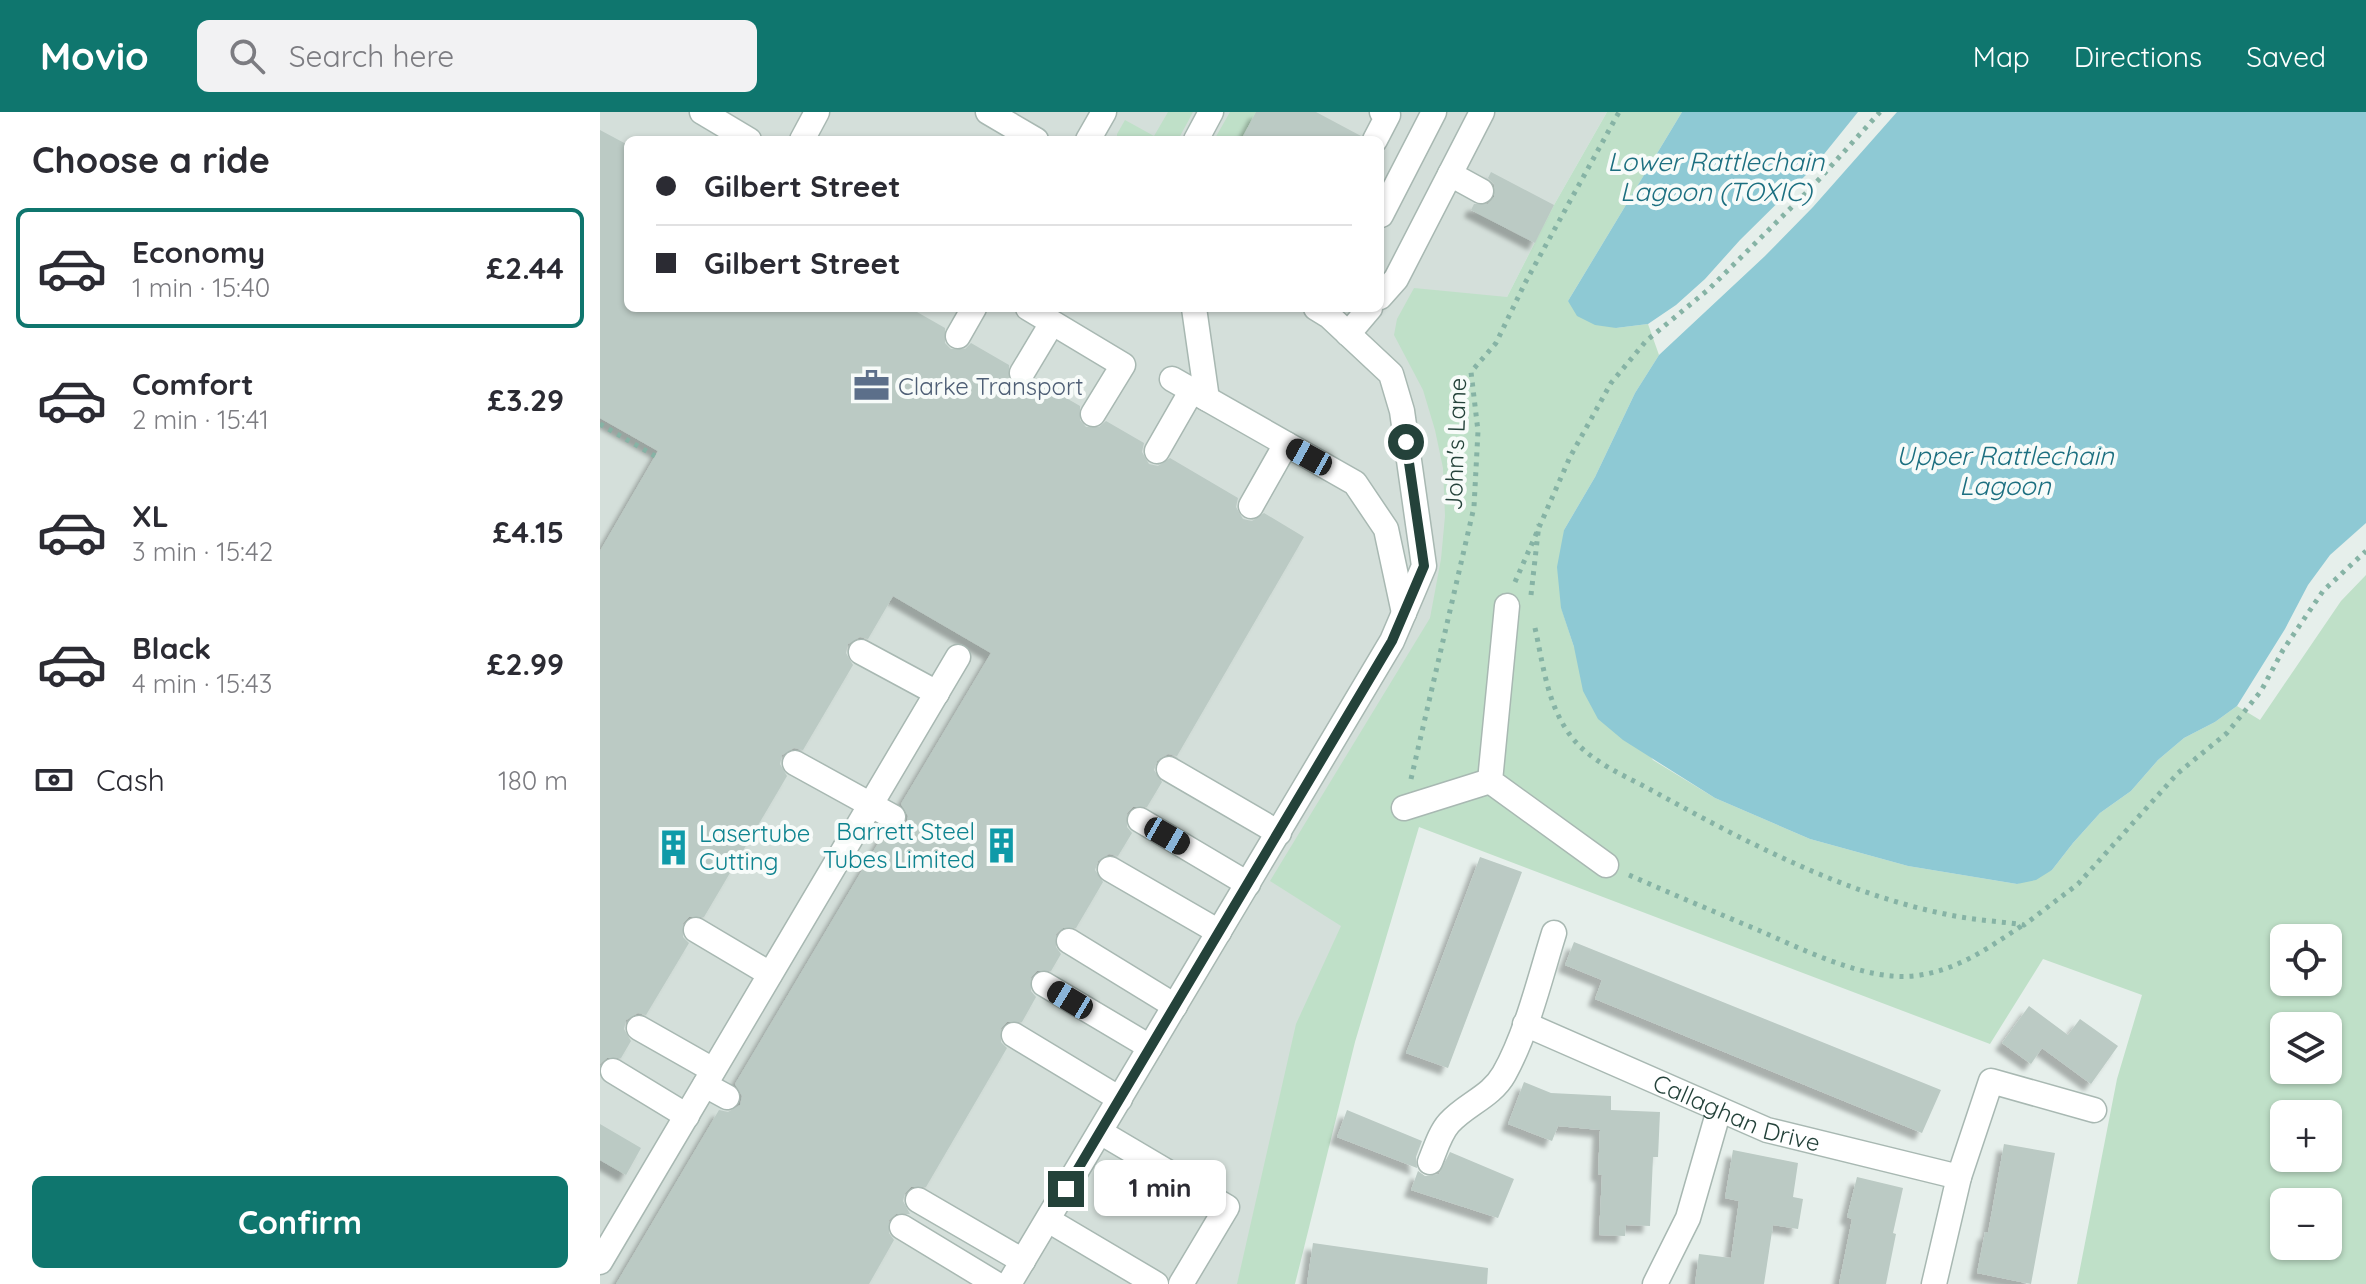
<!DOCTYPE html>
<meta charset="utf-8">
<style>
body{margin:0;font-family:Quicksand,sans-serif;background:#f2f2f3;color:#2b2b33;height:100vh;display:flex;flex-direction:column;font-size:30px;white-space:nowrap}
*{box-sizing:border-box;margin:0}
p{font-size:26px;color:#7c7c81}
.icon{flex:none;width:44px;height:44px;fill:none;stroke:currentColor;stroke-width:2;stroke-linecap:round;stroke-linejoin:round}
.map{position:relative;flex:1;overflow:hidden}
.drawer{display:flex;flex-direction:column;background:#fff;width:600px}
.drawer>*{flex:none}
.top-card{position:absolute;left:24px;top:24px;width:760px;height:176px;border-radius:12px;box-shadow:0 2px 6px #0004;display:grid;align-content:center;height:176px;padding:0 32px;background:#fff}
.tools{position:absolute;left:1670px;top:812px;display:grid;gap:16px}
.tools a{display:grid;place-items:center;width:72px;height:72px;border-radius:12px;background:#fff;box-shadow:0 2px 6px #0004;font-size:40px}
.end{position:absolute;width:36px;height:36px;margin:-18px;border:10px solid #24423a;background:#fff;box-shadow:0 0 0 4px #fff}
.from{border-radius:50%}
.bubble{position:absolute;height:56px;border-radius:12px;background:#fff;box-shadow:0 2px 6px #0004;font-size:26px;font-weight:700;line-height:56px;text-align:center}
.car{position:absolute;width:24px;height:48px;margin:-24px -12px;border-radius:10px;box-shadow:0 0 6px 2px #0007;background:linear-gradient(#222 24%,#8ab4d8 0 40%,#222 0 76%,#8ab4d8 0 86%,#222 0)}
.top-card b{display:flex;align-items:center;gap:28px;height:76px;font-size:30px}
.top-card b+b{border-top:2px solid #e1e1e2}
.top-card i{width:20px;height:20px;background:#2b2b33}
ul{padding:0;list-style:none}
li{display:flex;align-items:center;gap:24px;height:120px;margin:0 16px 12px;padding:0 16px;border:4px solid transparent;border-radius:12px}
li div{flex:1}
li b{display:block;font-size:30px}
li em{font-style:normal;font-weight:700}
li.active{border-color:#0f766e}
li>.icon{width:72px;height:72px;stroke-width:1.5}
h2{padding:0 32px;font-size:36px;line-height:96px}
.pay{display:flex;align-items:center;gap:20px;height:88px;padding:0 32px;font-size:30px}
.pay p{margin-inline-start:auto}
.button{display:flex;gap:16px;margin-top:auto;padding:16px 32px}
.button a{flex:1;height:92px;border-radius:12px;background:#0f766e;color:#fff;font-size:32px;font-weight:700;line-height:92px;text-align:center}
header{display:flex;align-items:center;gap:48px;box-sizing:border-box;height:112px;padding:0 40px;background:#0f766e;color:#fff}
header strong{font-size:38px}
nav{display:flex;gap:44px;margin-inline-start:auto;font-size:28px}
.search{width:560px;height:72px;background:#f2f2f3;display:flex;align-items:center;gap:20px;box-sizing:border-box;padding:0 28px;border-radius:12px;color:#7c7c81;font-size:30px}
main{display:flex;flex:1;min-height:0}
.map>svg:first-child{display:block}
.built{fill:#d4dfda;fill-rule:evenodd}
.green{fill:#bfe0c8;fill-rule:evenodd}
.water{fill:#8ec9d4}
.building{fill:#bbcac4;filter:url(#shadow)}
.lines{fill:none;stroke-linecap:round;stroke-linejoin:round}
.minor-casing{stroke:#a8b8b2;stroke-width:27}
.path{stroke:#86b3a5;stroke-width:5;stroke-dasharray:4 6;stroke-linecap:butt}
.minor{stroke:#fff;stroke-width:24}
.route{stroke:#24423a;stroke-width:10}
.labels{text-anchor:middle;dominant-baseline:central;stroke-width:8;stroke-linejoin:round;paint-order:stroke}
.service-label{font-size:24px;fill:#4e5e75;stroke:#f7fbf9;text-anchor:start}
.street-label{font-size:24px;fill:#24423a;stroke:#f7fbf9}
.culture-label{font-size:24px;fill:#0d838f;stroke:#f7fbf9;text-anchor:end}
.water-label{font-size:26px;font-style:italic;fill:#1c6f80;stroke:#f7fbf9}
</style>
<header>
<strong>Movio</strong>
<div class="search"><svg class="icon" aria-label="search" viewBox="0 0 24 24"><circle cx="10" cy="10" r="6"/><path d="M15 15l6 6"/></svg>Search here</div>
<nav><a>Map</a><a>Directions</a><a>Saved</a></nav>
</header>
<main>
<section class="drawer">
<h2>Choose a ride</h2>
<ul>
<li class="active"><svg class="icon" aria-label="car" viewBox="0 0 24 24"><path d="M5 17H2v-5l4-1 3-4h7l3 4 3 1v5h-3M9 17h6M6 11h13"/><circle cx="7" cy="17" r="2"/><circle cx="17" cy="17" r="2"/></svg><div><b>Economy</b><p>1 min · 15:40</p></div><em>£2.44</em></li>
<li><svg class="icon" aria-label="car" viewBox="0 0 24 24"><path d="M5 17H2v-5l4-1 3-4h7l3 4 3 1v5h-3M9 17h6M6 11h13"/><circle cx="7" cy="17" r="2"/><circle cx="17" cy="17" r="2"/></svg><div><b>Comfort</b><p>2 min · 15:41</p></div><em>£3.29</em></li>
<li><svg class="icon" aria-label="car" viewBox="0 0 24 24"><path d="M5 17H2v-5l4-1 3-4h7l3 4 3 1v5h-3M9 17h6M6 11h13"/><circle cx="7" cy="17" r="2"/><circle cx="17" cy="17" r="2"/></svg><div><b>XL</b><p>3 min · 15:42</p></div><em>£4.15</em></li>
<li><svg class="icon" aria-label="car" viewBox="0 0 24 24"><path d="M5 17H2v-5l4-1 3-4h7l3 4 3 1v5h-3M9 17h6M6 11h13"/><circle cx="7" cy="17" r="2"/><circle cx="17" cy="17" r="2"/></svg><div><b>Black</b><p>4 min · 15:43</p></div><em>£2.99</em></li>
</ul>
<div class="pay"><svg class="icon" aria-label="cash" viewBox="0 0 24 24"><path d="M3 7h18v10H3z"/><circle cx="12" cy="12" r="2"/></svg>Cash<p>180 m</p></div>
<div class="button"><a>Confirm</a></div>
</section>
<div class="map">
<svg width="1766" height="1172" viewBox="0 0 1766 1172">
<defs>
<filter id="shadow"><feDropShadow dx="-7" dy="7" stdDeviation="2" flood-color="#0004"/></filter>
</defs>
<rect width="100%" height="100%" fill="#e6efeb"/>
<path class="built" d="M 0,0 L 1007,0 L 954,93 L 907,185 L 860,388 L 667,1172 L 0,1172 ZM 28,28 L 780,28 L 780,196 L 28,196 Z"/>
<path class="green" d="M 568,0 L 593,0 L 578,28 L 517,28 L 517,22 L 525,8 L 554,24 Z
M 630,0 L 656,0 L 641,28 L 614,28 Z
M 1007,0 L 1082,0 L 968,189 L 1016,216 L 1048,212 L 1059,243 L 1035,281 L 995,365 L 964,418 L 961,495 L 974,535 L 1053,648 L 1115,686 L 1210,727 L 1308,754 L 1417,772 L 1452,758 L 1473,731 L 1500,701 L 1531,679 L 1558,648 L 1584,626 L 1615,610 L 1637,594 L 1660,608 L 1741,489 L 1766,463 L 1766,1172 L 1477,1172 L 1517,967 L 1542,883 L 1443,847 L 1390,932 L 819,715 L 755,930 L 695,1172 L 637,1172 L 696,912 L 741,814 L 670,769 L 830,506 L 841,447 L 845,404 L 843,356 L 835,318 L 823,278 L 794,223 L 797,207 L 814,176 L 907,185 L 954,93 ZM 1684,826 L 1728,826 L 1728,870 L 1684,870 ZM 1684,914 L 1728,914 L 1728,958 L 1684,958 ZM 1684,1002 L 1728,1002 L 1728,1046 L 1684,1046 ZM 1684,1090 L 1728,1090 L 1728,1134 L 1684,1134 Z"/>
<path class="water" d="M 1082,0 L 1258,0 L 1212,57 L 1140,128 L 1105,167 L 1076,193 L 1048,212 L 1016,216 L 995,213 L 977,204 L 968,189 Z
M 1297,0 L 1766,0 L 1766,411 L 1730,443 L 1708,473 L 1685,517 L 1637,594 L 1615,610 L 1584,626 L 1558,648 L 1531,679 L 1500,701 L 1473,731 L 1452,758 L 1436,768 L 1417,772 L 1308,754 L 1210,727 L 1115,686 L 1023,628 L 998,607 L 983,579 L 974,535 L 961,496 L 957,455 L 964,418 L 995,365 L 1035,281 L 1059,243 L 1165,144 L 1213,95 Z"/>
<path class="building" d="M 656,0 L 716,0 L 761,24 L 760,28 L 641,28 Z
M 0,18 L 28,33 L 28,196 L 310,196 L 345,216 L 345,231 L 351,237 L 365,237 L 371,231 L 409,253 L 409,268 L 415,274 L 429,274 L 435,268 L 480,294 L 480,308 L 486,315 L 499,315 L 506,309 L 544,331 L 542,340 L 549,352 L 558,354 L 570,346 L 638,386 L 636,395 L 643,407 L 652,409 L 664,401 L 704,425 L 577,644 L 568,642 L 557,649 L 554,658 L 562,670 L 547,695 L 533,695 L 527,701 L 527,715 L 532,721 L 518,744 L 509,742 L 498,749 L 495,758 L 503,770 L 476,816 L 463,816 L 456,822 L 456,835 L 461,842 L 451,859 L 437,859 L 431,865 L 431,879 L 436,885 L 422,910 L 407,910 L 401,916 L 401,930 L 407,936 L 326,1075 L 311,1075 L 305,1081 L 303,1089 L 310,1102 L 296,1102 L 289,1108 L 289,1121 L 294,1128 L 269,1172 L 16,1172 L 119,998 L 128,1000 L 140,993 L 142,984 L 135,972 L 286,718 L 294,720 L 306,713 L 308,704 L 301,692 L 391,541 L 293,484 L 268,527 L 260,525 L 248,532 L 246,541 L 253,553 L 203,638 L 194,636 L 182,643 L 180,652 L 187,664 L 104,805 L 89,805 L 83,811 L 83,825 L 89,831 L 46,903 L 38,901 L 26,908 L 24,917 L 31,929 L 21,946 L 7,946 L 0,952 L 0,439 L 58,339 L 0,306 Z
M 891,60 L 954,93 L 935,131 L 871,98 L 874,92 L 888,92 L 894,85 L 894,72 L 888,66 Z
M 880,745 L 922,760 L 848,956 L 806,941 Z
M 974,830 L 1341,978 L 1322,1021 L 995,887 L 1002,868 L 965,853 Z
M 1429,894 L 1468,923 L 1480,907 L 1518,934 L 1491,972 L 1442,936 L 1431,952 L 1402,931 Z
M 924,970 L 951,981 L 1011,984 L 1011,998 L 1060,1000 L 1058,1045 L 1053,1045 L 1050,1114 L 1026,1113 L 1025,1124 L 999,1123 L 1002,1063 L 998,1062 L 1000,1018 L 958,1014 L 952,1029 L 908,1012 Z
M 747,998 L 822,1029 L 816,1045 L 817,1056 L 737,1025 Z
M 0,1012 L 41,1036 L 26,1063 L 0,1048 Z
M 1404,1032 L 1455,1041 L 1431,1172 L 1377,1161 L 1385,1120 L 1388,1121 Z
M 1133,1038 L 1198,1051 L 1193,1085 L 1203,1087 L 1198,1117 L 1173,1113 L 1164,1172 L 1095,1172 L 1099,1142 L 1131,1146 L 1139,1089 L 1125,1086 Z
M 850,1040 L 914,1067 L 898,1106 L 811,1078 L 818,1059 L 825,1064 L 839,1062 Z
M 1257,1065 L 1303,1076 L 1293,1121 L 1296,1122 L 1286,1172 L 1239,1172 L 1252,1107 L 1247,1105 Z
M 713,1131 L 888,1156 L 887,1172 L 707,1172 Z"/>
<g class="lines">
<defs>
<g id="minor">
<path d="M 102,0 L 149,28"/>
<path d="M 388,0 L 436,28"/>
<path d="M 202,28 L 217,0"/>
<path d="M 488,28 L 504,0"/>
<path d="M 596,28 L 611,0"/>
<path d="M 775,28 L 788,3 L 782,0"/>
<path d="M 850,62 L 881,79"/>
<path d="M 781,103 L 834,0"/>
<path d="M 780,185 L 796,167 L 882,0"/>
<path d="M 428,196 L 523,253 L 493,302"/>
<path d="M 594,196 L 607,287"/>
<path d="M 748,222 L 770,196"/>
<path d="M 358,224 L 374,196"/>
<path d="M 422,261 L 452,211"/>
<path d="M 572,267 L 755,371 L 786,417 L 804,501"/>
<path d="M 557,339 L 592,278"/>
<path d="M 651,394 L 686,332"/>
<path d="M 907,494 L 890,669 L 1006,753"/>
<path d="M 261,540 L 337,581"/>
<path d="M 195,651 L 293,705"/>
<path d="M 569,657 L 679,721"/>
<path d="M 804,696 L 890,669"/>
<path d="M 540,708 L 648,772"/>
<path d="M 510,757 L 619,820"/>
<path d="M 96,818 L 170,862"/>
<path d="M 469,829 L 575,894"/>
<path d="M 444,872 L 550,935"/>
<path id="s1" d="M 925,912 L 1167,1018 L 1359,1065 L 1334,1172"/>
<path d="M 39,916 L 113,958"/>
<path d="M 414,923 L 520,987"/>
<path d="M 13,959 L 87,1004"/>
<path d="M 105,973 L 127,985"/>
<path d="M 500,1020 L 627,1095 L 581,1172"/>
<path d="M 830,1050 C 835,1038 840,1021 849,1011 C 866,992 891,985 904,962 C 927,921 940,866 954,821"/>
<path d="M 1359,1065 L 1391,969 L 1494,998"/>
<path d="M 318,1088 L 423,1149"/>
<path d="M 448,1108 L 556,1172"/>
<path d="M 302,1115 L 396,1172"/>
<path d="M 0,1150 L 358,545"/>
<path d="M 409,1172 L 792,529 L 824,454 L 802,299 L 791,262 L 729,204 L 716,196"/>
<path d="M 1055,1172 L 1088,1106 L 1119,998"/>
</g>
</defs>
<use href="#minor" class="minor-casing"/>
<path class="path" d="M 0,312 L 55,344
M 915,470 L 970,345 L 1011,271 L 1046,229 L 1109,177 L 1213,74 L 1280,0
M 931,483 L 939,412
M 935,516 C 943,552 947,590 968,620 C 987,649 1024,663 1053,679 C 1144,729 1242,781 1345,802 C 1371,808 1398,809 1424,813 L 1478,772 L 1578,661 L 1627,621 L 1661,579 L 1683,538 L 1723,479 L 1766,439
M 811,667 L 874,395 L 878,319 L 871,260 L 896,231 L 925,171 L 1019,0
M 1029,763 C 1072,782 1115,800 1158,818 C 1202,837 1265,869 1314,864 C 1357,859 1388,836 1423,813"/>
<use href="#minor" class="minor"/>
</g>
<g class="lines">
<path class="route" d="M 466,1077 L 792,529 L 824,454 L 806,330"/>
</g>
<defs>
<symbol id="office-bare" viewBox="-9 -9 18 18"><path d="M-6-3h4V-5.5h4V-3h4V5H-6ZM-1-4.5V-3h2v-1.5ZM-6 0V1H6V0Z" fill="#5c6f8a" stroke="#f7fbf9" stroke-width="2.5" paint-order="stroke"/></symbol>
<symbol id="building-bare" viewBox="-9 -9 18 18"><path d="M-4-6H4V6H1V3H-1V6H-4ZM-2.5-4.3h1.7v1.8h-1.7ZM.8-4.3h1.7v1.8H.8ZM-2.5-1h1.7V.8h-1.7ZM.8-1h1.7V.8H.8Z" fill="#0f9aa8" stroke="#f7fbf9" stroke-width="2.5" paint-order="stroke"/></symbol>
</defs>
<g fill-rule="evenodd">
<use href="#office-bare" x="246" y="248" width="51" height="51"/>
<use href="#building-bare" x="376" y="708" width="51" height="51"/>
<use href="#building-bare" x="48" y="710" width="51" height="51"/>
</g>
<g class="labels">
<g class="service-label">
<text x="298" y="274">Clarke Transport</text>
</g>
<g class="street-label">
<text transform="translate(855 332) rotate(-88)">John's Lane</text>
<text stroke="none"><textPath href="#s1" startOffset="230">Callaghan Drive</textPath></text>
</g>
<g class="culture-label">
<text x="375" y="719">Barrett Steel<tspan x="375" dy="28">Tubes Limited</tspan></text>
<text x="99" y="721" text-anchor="start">Lasertube<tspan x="99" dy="28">Cutting</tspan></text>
</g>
<g class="water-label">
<text x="1116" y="49">Lower Rattlechain<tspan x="1116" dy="30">Lagoon (TOXIC)</tspan></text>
<text x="1405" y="343">Upper Rattlechain<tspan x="1405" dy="30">Lagoon</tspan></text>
</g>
</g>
</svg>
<div class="tools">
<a><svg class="icon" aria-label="locate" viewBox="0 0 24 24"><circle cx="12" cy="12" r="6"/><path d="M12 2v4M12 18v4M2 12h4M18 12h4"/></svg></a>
<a><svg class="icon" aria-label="layers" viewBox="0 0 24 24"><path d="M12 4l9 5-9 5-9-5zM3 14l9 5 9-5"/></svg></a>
<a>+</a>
<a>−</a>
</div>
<i class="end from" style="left:806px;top:330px"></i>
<i class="end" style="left:466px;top:1077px"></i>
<div class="bubble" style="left:494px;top:1048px;width:132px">1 min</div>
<i class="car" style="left:709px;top:345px;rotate:299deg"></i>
<i class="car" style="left:567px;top:724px;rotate:120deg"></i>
<i class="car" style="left:470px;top:888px;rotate:301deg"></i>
<div class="top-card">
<b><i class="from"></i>Gilbert Street</b>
<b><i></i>Gilbert Street</b>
</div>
</div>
</main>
